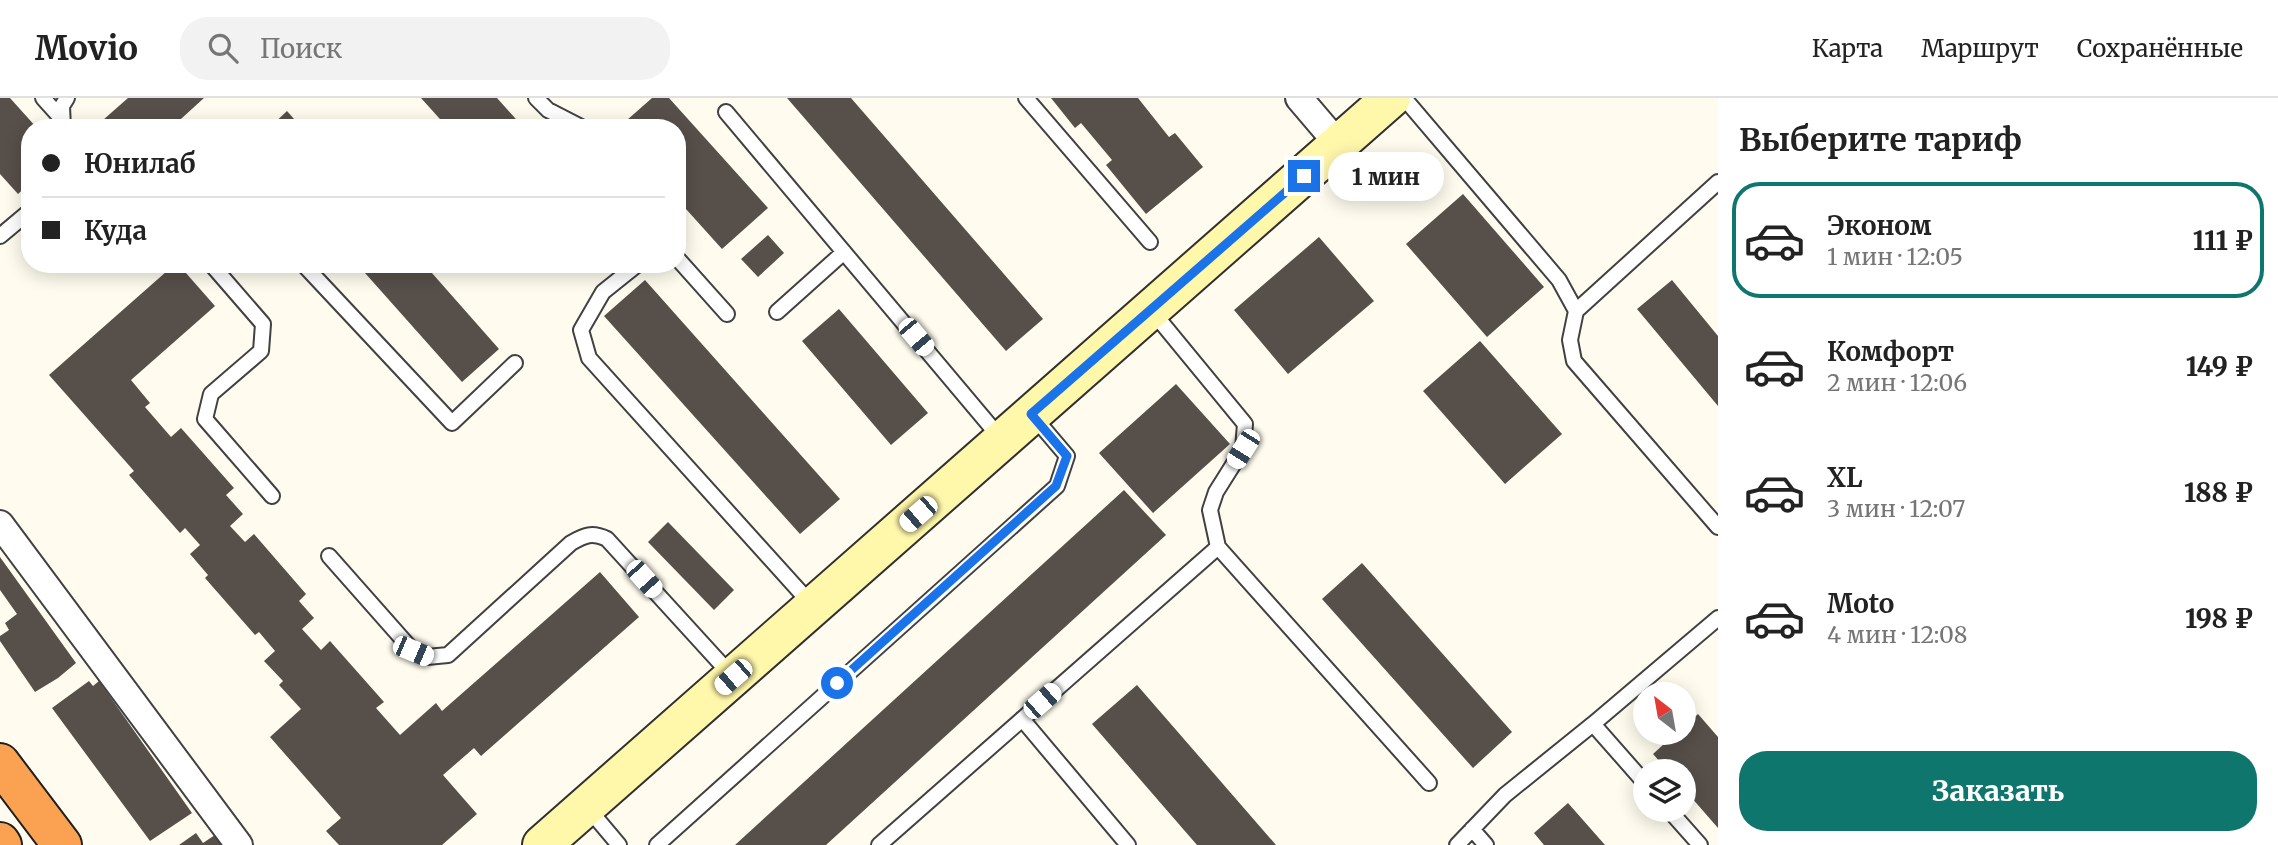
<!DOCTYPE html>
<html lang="ru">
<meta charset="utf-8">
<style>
body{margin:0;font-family:Merriweather,serif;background:#f2f2f2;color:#222;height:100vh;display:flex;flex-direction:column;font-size:26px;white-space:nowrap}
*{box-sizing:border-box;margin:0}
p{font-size:23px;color:#767676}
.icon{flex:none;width:38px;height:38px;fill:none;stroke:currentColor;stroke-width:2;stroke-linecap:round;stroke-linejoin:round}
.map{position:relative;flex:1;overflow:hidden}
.details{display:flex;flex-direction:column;background:#fff;width:560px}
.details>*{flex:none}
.hud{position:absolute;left:21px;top:21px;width:665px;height:154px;border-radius:28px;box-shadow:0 4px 18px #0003;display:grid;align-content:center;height:154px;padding:0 21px;background:#fff}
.needle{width:46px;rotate:329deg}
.buttons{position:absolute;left:1633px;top:584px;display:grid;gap:14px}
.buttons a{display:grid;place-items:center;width:63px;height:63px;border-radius:50%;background:#fff;box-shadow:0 4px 18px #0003;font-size:35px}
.end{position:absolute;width:32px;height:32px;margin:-16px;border:9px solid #1a73e8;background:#fff;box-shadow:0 0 0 4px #fff}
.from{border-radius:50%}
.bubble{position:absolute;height:49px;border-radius:24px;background:#fff;box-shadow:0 4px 18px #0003;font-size:23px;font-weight:800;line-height:49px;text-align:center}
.car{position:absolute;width:21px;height:42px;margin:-21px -10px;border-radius:9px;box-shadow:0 0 5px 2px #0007;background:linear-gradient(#fff 24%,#345 0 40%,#fff 0 76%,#345 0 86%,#fff 0)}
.hud b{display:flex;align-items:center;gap:24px;height:66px;font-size:26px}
.hud b+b{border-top:2px solid #e0e0e0}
.hud i{width:18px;height:18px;background:#222}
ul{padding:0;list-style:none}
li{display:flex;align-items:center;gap:21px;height:116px;margin:0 14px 10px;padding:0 7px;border:4px solid transparent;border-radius:28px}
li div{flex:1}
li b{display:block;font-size:26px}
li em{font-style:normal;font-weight:800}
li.on{border-color:#0f766e}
li>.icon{width:63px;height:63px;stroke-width:1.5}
h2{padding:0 21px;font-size:32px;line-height:84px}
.primary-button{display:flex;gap:14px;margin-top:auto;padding:14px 21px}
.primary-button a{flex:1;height:80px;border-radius:28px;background:#0f766e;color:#fff;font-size:28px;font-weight:800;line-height:80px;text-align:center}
header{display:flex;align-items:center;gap:42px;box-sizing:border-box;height:98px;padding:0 35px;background:#fff;border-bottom:2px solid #e0e0e0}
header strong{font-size:33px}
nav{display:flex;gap:38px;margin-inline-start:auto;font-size:24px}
.search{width:490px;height:63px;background:#f2f2f2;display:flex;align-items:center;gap:18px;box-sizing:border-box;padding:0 24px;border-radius:28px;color:#767676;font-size:26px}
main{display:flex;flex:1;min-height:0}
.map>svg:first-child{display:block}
.building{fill:#574f4a}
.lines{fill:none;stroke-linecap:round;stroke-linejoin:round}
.lane-casing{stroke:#414141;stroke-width:18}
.street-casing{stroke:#414141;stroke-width:30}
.secondary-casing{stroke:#303030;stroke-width:42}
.highway-casing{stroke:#1f1f1f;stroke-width:42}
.lane{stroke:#fff;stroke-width:14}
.street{stroke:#fff;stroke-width:26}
.secondary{stroke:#fff7aa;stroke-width:38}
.highway{stroke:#faa252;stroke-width:38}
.route{stroke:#1a73e8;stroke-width:9}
</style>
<header>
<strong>Movio</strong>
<div class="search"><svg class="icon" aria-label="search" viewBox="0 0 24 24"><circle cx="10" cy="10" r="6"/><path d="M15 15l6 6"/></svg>Поиск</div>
<nav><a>Карта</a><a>Маршрут</a><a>Сохранённые</a></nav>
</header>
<main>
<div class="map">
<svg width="1718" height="747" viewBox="0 0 1718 747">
<rect width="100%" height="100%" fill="#fffcef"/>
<path class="building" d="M 0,0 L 10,0 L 37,30 L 30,30 L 30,85 L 18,96 L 0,76 Z
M 128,0 L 204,0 L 171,30 L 110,30 L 103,22 Z
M 421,0 L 497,0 L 524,30 L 448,30 Z
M 652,0 L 669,0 L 768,110 L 722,151 L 677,101 L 677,30 L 618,30 Z
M 787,0 L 851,0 L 1043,221 L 1006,253 Z
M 1051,0 L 1138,0 L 1169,39 L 1175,35 L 1203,69 L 1146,116 L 1106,67 L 1112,62 L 1081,25 L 1075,30 Z
M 287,13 L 302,30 L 269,30 Z
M 1463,96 L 1544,189 L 1487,239 L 1406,146 Z
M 768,137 L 784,155 L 758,179 L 741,161 Z
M 1319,139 L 1374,203 L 1288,276 L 1234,212 Z
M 175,166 L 178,166 L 215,208 L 131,282 L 150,305 L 145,309 L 171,339 L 181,330 L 234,390 L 226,397 L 243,416 L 230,428 L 245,444 L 254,436 L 306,496 L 299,503 L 314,520 L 302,531 L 321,552 L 330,543 L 384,604 L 376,610 L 400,637 L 436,605 L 442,613 L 600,474 L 639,519 L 481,658 L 474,650 L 443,677 L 477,716 L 442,747 L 339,747 L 326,733 L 341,720 L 270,639 L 301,611 L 279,587 L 283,583 L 264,563 L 275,553 L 259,534 L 255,537 L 205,480 L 208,477 L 190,456 L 200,447 L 185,430 L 180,435 L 129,377 L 134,373 L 49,277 Z
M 357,166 L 424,166 L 499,251 L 462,284 Z
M 645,182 L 840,401 L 800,436 L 604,218 Z
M 1672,182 L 1718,238 L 1718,308 L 1637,211 Z
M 839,211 L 928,315 L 891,347 L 802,243 Z
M 1480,243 L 1562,336 L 1505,386 L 1423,293 Z
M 1176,286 L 1230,346 L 1153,415 L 1099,355 Z
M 1124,392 L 1166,437 L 826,747 L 735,747 Z
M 668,424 L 734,492 L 714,512 L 648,444 Z
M 0,459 L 76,565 L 58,580 L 35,594 L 0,543 L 0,538 L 9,532 L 5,525 L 17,516 L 0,492 Z
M 1362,465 L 1512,634 L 1473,670 L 1322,501 Z
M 89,583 L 93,588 L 99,583 L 192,715 L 150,743 L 52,610 Z
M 1137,587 L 1276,747 L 1197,747 L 1092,626 Z
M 1698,616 L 1718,639 L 1718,730 L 1684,691 L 1684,674 L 1669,674 L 1653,656 L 1676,635 L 1684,635 L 1684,629 Z
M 1568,705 L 1605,747 L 1544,747 L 1534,735 Z
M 196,735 L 203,745 L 215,737 L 221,747 L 179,747 Z"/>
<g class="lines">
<defs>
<path id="lane" d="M 43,0 L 61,20
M 536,0 L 548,12 L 583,30
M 1026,0 L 1150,144
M 1404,0 L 1559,182 L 1576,213 L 1570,242 L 1574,263 L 1718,429
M 726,14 L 1002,342
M 63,30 L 62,8 L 67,0
M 0,138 L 30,113
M 677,160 L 727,216
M 211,166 L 263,226 L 261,253 L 211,296 L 205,321 L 272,398
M 303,166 L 452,325 L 515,265
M 638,166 L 603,194 L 581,232 L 589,260 L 812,507
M 1576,213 L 1718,84
M 777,214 L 844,154
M 1218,449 L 1429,685
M 329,458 L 413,553 L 427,559 L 448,557 L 571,445 C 585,437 592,434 607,441 L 732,578
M 1022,621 L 1128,747
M 1593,626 L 1645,685
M 587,709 L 619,747
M 1669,712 L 1700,747
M 1472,731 L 1486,747
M 657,747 L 1057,388 L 1067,358 L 1033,318
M 879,747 L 1218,449 L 1210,412 L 1216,394 L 1243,351 L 1245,326 L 1152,213
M 1457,747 L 1505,697 L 1593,626 L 1718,520"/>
<path id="street" d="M 1299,0 L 1339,47
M 0,426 L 239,747"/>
<path id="secondary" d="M 542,747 L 1391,0"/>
<path id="highway" d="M 0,665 L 62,747
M 0,744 L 2,747"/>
</defs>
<use href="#lane" class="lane-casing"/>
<use href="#street" class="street-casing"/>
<use href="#secondary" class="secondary-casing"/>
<use href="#highway" class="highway-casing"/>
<use href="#lane" class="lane"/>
<use href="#street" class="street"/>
<use href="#secondary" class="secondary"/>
<use href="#highway" class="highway"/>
</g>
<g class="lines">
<path class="route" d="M 837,585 L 1056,388 L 1067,358 L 1031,316 L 1304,78"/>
</g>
</svg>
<div class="buttons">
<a><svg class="needle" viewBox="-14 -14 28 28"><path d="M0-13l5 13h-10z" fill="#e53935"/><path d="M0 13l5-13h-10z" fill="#767676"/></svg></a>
<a><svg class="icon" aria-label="layers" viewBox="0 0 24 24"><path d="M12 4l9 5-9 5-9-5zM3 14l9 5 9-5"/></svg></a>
</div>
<i class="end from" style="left:837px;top:585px"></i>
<i class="end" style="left:1304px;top:78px"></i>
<div class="bubble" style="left:1328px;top:54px;width:116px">1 мин</div>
<i class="car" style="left:916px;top:239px;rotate:140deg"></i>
<i class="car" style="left:1243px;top:351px;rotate:212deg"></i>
<i class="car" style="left:918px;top:416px;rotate:229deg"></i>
<i class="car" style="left:644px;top:481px;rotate:138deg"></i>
<i class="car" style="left:413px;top:553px;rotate:113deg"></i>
<i class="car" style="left:733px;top:579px;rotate:229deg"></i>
<i class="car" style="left:1042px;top:603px;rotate:49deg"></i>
<div class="hud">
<b><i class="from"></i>Юнилаб</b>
<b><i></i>Куда</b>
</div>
</div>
<section class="details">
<h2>Выберите тариф</h2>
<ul>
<li class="on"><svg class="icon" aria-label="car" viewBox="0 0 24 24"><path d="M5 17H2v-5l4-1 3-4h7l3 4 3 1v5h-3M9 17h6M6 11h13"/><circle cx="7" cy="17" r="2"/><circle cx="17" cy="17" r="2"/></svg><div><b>Эконом</b><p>1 мин · 12:05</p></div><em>111 ₽</em></li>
<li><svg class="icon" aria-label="car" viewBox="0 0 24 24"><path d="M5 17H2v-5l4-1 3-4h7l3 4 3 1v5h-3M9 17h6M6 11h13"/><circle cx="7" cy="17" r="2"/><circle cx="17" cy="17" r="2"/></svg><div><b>Комфорт</b><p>2 мин · 12:06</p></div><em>149 ₽</em></li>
<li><svg class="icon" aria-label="car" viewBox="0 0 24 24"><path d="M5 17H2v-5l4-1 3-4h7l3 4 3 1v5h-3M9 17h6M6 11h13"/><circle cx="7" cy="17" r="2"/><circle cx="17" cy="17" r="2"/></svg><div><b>XL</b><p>3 мин · 12:07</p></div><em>188 ₽</em></li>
<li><svg class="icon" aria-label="car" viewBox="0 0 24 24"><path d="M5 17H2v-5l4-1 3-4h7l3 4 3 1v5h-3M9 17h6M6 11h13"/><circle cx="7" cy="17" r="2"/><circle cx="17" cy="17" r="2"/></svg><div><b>Moto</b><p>4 мин · 12:08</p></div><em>198 ₽</em></li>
</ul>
<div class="primary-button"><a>Заказать</a></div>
</section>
</main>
